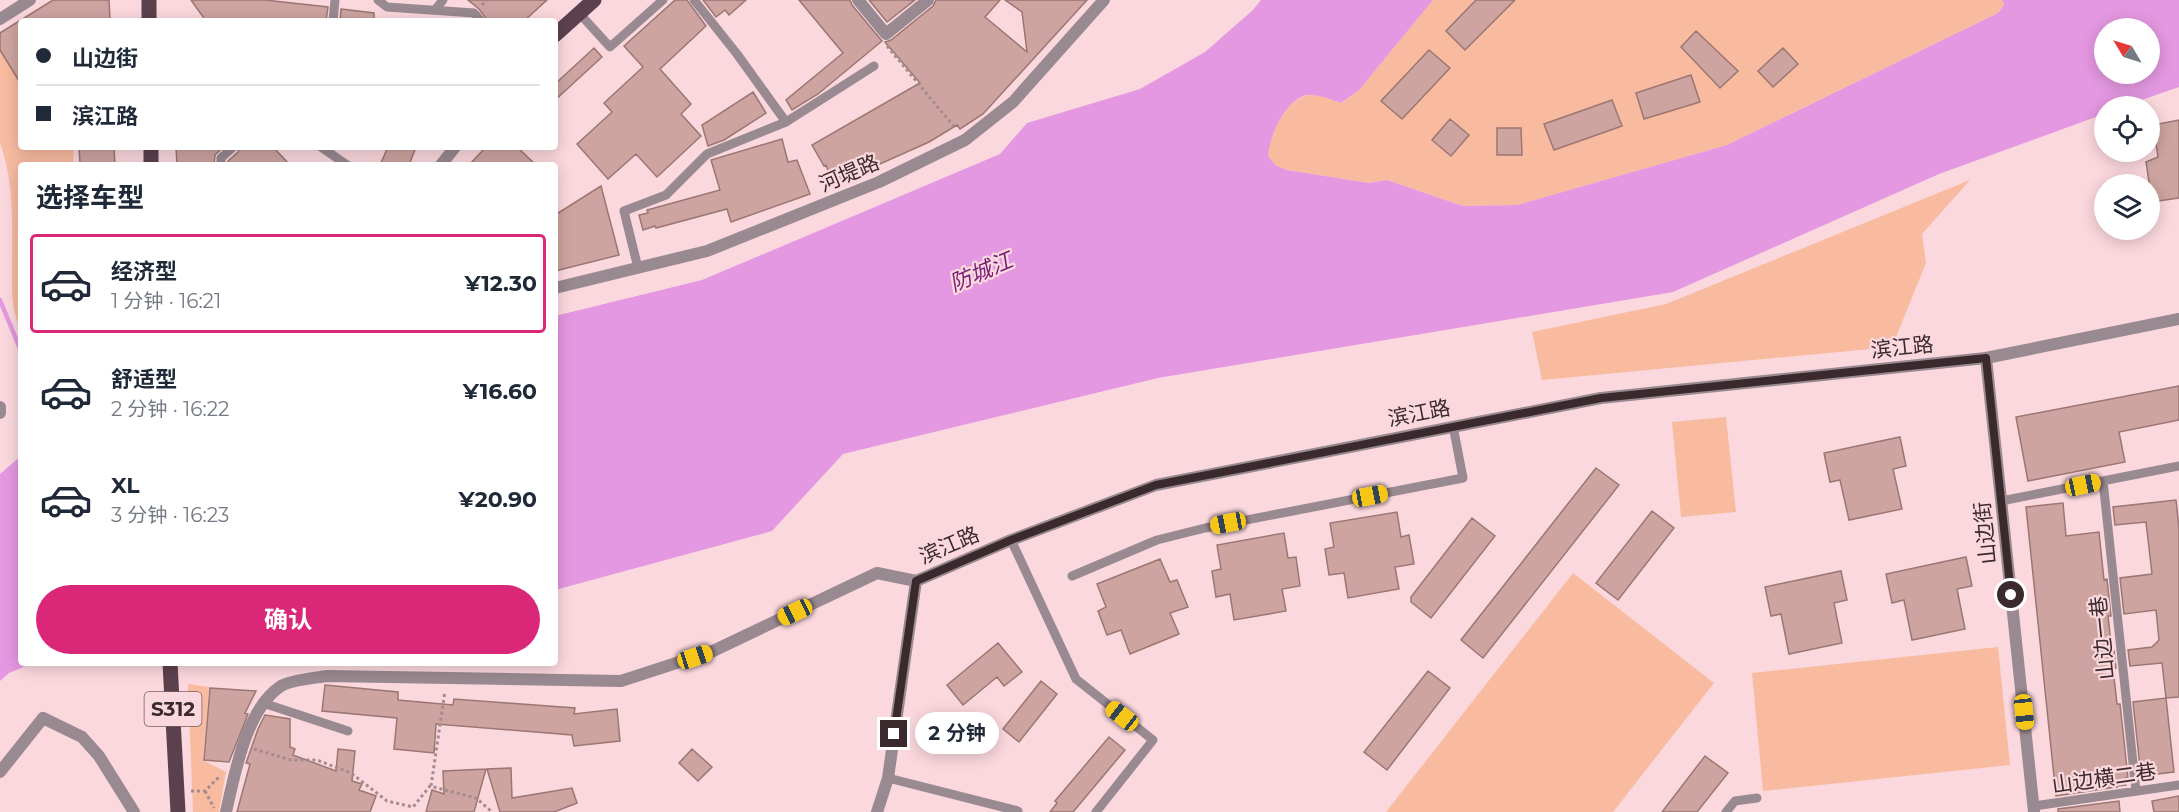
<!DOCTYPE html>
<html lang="zh">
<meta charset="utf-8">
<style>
body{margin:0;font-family:Montserrat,"Noto Sans SC",sans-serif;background:#f2f2f3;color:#1f2937;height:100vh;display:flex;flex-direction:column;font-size:22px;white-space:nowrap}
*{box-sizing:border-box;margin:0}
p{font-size:20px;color:#747a83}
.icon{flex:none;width:33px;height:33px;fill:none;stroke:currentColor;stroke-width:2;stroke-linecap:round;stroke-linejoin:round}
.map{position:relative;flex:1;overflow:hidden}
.panel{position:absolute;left:18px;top:162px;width:540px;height:504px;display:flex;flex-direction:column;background:#fff;border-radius:6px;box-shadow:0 3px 15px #0003}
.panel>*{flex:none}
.hud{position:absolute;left:18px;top:18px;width:540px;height:132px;border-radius:6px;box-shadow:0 3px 15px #0003;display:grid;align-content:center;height:132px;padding:0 18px;background:#fff}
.needle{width:39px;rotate:308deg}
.tools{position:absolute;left:2094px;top:18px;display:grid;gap:12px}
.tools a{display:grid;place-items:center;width:66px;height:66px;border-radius:50%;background:#fff;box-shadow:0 3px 15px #0003;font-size:30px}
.end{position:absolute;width:27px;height:27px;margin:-14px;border:8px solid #3a2a2d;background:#fff;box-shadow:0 0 0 3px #fff}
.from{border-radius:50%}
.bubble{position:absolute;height:42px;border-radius:21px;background:#fff;box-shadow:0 3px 15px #0003;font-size:20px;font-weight:700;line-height:42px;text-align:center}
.car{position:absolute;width:18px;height:36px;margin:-18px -9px;border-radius:8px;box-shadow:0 0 4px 2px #0007;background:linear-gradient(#f5c518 24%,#345 0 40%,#f5c518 0 76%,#345 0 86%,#f5c518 0)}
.hud b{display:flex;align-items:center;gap:21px;height:57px;font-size:22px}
.hud b+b{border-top:2px solid #e0e1e3}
.hud i{width:15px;height:15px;background:#1f2937}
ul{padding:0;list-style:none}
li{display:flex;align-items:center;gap:18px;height:99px;margin:0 12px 9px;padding:0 6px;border:3px solid transparent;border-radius:6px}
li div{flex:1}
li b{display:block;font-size:22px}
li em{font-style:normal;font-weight:700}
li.active{border-color:#db2777}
li>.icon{width:54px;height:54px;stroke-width:1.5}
h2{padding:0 18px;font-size:27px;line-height:72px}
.cta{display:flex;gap:12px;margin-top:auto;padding:12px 18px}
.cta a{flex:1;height:69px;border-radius:36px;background:#db2777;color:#fff;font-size:24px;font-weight:700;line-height:69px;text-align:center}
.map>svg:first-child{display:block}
.green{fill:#f8bba0}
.water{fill:#e498e1;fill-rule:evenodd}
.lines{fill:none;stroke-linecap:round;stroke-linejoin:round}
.stream{stroke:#e498e1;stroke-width:4.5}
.building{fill:#cda4a0;stroke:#9c7672;stroke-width:1.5}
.path{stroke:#a58b8f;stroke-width:3;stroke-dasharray:3 3;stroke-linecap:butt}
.service{stroke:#998990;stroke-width:9}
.minor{stroke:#998990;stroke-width:12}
.tertiary{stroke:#998990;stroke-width:12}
.primary{stroke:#5b414e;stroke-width:15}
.route{stroke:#3a2a2d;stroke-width:8}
.labels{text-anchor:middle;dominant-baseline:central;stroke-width:4.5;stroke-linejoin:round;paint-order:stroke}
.shield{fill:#fbd8de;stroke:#745e62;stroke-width:1.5}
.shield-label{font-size:20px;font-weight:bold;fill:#3a2a2d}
.street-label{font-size:21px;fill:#3a2a2d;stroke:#fbd8de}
.water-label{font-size:22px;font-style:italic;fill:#771f77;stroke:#fbd8de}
</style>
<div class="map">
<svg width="2179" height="812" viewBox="0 0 2179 812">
<rect width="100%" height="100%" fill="#fbd8de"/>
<path class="green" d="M 1433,0 L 2002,0 L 2004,5 L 1998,13 L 1727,145 L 1517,205 L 1463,206 L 1387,180 L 1369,183 L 1287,170 L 1275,165 L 1267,156 C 1269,135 1287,97 1310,95 C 1320,94 1332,100 1342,103 L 1359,90 Z
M 0,50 L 21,83 L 21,147 L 74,147 L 73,165 L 21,165 L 21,330 C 10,308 12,286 12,262 C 12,222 14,181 0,143 Z
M 1970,180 L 1922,234 L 1926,263 L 1892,347 L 1542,380 L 1532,332 L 1666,304 Z
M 1726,417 L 1736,512 L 1681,517 L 1672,422 Z
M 1573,573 L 1714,683 L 1613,812 L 1386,812 Z
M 1998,647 L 2010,765 L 1763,791 L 1752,673 Z
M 188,684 L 209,687 L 203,760 L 226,772 L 219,812 L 193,812 Z"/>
<path class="water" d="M 1261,0 L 1433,0 L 1359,90 L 1341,103 C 1333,100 1323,96 1313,95 C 1289,92 1269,135 1268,156 L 1275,165 L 1287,170 L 1369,183 L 1387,180 L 1463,206 L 1517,205 L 1727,145 L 1998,13 L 2004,5 L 2002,0 L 2179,0 L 2179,87 L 2124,106 L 2104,106 L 2104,114 L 1939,174 L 1673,292 L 1158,378 L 843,454 L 772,531 L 555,590 L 555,316 L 702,280 L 1000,154 L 1027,123 L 1140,89 L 1205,52 L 1253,10 ZM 2104,28 L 2150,28 L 2150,74 L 2104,74 Z
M 21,456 L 21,663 L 33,663 L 9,673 L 0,681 L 0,474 Z"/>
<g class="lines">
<path class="stream" d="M 0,300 L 21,351"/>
</g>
<path class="building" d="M 53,0 L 109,0 L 110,21 L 21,21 L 21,84 L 0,50 L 0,33 Z
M 191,0 L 265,0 L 328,7 L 326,21 L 206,21 Z
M 468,0 L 547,0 L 524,21 L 488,21 L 479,9 Z
M 675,0 L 687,0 L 706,26 L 660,69 L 691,104 L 681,114 L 701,136 L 657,177 L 636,154 L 608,179 L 577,144 L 612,112 L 604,103 L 643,67 L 624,46 Z
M 703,0 L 746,0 L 729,15 L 725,10 L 716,17 Z
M 799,0 L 850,0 L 852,5 L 882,41 L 818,94 L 792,110 L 786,100 L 843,53 Z
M 869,0 L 915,0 L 887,22 Z
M 936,0 L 1000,0 L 985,17 L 1027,52 L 1022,12 L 1005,0 L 1087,0 L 983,114 L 960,129 L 957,125 L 929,142 L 833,185 L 826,165 L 824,166 L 812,145 L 920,83 L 885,42 L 891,40 L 933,6 Z
M 1476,0 L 1515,0 L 1465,50 L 1446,31 Z
M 341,9 L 374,13 L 374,21 L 340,21 Z
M 1696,31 L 1738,71 L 1720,88 L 1681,47 Z
M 594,48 L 602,57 L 555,100 L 555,84 Z
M 1783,48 L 1798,64 L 1773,87 L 1758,71 Z
M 1429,50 L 1450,68 L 1402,119 L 1381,101 Z
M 1691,75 L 1700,102 L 1644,119 L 1636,93 Z
M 753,92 L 766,113 L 724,140 L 708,146 L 702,125 Z
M 1612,100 L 1622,126 L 1554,150 L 1544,124 Z
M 1450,119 L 1469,135 L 1451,156 L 1432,140 Z
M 2179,120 L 2179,198 L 2152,202 L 2146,162 L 2158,157 L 2153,125 Z
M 1497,128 L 1521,128 L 1522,155 L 1497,155 Z
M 782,139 L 788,162 L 797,160 L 810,194 L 731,222 L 727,209 L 656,228 L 655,226 L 643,230 L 639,215 L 648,213 L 647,210 L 720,190 L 711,160 Z
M 79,147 L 114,147 L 115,165 L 80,165 Z
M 176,147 L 223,147 L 215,155 L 214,165 L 177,165 Z
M 240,147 L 273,147 L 290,165 L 228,165 L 228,161 L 238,152 Z
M 388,147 L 416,147 L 409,165 L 380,165 Z
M 486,147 L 517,147 L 536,165 L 469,165 Z
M 601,186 L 619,255 L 555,271 L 555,215 Z
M 2179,386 L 2179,420 L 2119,432 L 2125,462 L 2028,481 L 2016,417 Z
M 1900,437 L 1906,466 L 1893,469 L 1902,509 L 1849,520 L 1840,480 L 1830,482 L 1824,453 Z
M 1596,468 L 1619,485 L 1483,658 L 1461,640 Z
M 2176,500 L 2179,528 L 2179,697 L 2166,698 L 2162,663 L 2130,666 L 2128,650 L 2152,647 L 2159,640 L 2156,610 L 2124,614 L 2120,578 L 2152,574 L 2146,522 L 2115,525 L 2113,507 Z
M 2063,503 L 2066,536 L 2099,532 L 2104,580 L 2107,579 L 2111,616 L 2108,616 L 2112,652 L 2114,651 L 2116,668 L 2113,668 L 2117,704 L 2120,704 L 2128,778 L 2125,778 L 2126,785 L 2116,786 L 2117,787 L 2056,796 L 2026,507 Z
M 1652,511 L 1674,528 L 1618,600 L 1596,583 Z
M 1397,512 L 1401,537 L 1409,535 L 1414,564 L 1395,567 L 1399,589 L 1348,598 L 1344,573 L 1329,575 L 1325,549 L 1334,547 L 1330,523 Z
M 1472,518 L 1495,536 L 1431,618 L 1411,602 L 1411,597 Z
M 1284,533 L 1288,558 L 1296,557 L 1300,586 L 1282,589 L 1286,611 L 1234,620 L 1230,594 L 1216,597 L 1212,571 L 1221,569 L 1217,545 Z
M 1966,557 L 1972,586 L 1957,589 L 1965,629 L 1912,640 L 1904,600 L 1892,603 L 1886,574 Z
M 1160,559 L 1170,582 L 1177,580 L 1188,607 L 1170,613 L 1179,634 L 1130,654 L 1121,630 L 1107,635 L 1098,611 L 1106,607 L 1097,584 Z
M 1841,571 L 1847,600 L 1834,603 L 1842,643 L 1789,654 L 1781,614 L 1771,616 L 1765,587 Z
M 998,643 L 1022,672 L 1004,686 L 997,677 L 963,705 L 947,685 Z
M 1428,671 L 1450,688 L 1387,770 L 1364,752 Z
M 1041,681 L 1057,694 L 1019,742 L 1003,729 Z
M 325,685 L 398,692 L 398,700 L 453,705 L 454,699 L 575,708 L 574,714 L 617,709 L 620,741 L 574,746 L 572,735 L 436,724 L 434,753 L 394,749 L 397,718 L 322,711 Z
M 210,688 L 256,691 L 245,713 L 248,714 L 229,762 L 204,760 Z
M 2166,698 L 2174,772 L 2141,776 L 2133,702 Z
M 265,715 L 290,719 L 290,747 L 295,749 L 293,755 L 336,771 L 338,749 L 355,751 L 352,781 L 362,784 L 359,790 L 376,796 L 370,812 L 237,812 L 250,764 L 246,763 L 258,729 Z
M 1109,737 L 1125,750 L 1073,812 L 1050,812 L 1057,803 L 1055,801 Z
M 692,749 L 712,767 L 698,781 L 679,763 Z
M 1705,756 L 1728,773 L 1697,812 L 1662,812 Z
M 511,768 L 512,798 L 572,788 L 577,803 L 554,812 L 500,812 L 487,769 Z
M 486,769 L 474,812 L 426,812 L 432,790 L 444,794 L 443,771 Z
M 2179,796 L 2179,812 L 2154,812 L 2152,801 Z
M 2119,801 L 2120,812 L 2058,812 L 2058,809 Z"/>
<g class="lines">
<path class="path" d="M 482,5 L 487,0
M 887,46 L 956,129
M 254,749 L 291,760 L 317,760 L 351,773 L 387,801 L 413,807 L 430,786 L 476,798 L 492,812
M 431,786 L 445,691
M 191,791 L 205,791 L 220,776
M 205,791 L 214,808"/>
<path class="service" d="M 378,0 L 387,7 L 474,13 L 481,21
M 694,0 L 737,54 L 786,122
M 435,10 L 443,0
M 579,13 L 610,47 L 663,0
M 333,21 L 335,0
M 321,147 L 347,165
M 221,165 L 221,158 L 233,147
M 638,268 L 624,211 L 666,195 L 707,154 L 786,122 L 874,66
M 2103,481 L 2136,791
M 2001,501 L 2179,466
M 1011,540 L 1076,679 L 1153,740 L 1096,812
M 1072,576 L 1157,540 L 1205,528 L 1463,478 L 1453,426
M 263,703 L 348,731
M 888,778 L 1018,811
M 2034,806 L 2179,785
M 1726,812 L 1735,801 L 1757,798"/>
<path class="minor" d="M 858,0 L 886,34 L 928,0
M 0,19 L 30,0
M 441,165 L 455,147
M 555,288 L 707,251 L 879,182 L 965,140 L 1013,102 L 1104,0
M 1986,358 L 2034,812
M 0,407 L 0,413
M 0,772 L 43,718 L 82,737 L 99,756 L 134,812
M 226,812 C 235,773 246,709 281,686 C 290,680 315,678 327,676 L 621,681 L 713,651 L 877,573 L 916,581"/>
<path class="tertiary" d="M 877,812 L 888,778 L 916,581 L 1011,540 L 1156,485 L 1601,398 L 1986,358 L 2179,319"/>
<path class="primary" d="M 149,21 L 149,0
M 555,35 L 594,0
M 151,147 L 151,165
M 170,663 L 178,812"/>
</g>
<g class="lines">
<path class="route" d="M 894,734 L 916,581 L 1011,540 L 1156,485 L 1601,398 L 1986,358 L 2011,595"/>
</g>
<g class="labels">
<rect class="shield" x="144.5" y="692" width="57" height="34" rx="4.5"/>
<g class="shield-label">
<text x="173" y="709">S312</text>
</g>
<g class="street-label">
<text transform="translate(849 173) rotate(-23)">河堤路</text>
<text transform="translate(1902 347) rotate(-6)">滨江路</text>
<text transform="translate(1419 413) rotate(-11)">滨江路</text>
<text transform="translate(1985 533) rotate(-96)">山边街</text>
<text transform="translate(949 545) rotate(-23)">滨江路</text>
<text transform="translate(2102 638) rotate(-96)">山边一巷</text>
<text transform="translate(2104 778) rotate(-8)">山边横二巷</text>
</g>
<g class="water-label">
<text transform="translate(981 272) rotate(-23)">防城江</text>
</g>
</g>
</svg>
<div class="tools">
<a><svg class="needle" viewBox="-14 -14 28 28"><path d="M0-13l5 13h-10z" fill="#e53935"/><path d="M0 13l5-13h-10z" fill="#747a83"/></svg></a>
<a><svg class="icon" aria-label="locate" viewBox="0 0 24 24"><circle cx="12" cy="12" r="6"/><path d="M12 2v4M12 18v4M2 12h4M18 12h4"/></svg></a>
<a><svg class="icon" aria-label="layers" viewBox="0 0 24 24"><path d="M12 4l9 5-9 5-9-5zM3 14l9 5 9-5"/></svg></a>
</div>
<i class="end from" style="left:2011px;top:595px"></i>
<i class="end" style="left:894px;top:734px"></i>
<div class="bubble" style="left:915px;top:712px;width:84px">2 分钟</div>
<i class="car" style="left:2083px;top:485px;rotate:78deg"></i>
<i class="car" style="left:1370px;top:496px;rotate:79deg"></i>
<i class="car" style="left:1228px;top:523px;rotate:259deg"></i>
<i class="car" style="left:795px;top:612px;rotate:245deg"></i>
<i class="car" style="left:695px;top:657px;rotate:72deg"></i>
<i class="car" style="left:2024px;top:712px;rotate:174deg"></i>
<i class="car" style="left:1122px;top:716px;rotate:308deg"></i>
<div class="hud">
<b><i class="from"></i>山边街</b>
<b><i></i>滨江路</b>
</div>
<section class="panel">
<h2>选择车型</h2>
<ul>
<li class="active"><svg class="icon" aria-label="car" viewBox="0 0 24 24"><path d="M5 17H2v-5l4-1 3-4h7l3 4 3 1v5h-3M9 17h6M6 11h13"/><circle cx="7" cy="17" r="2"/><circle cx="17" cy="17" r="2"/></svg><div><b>经济型</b><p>1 分钟 · 16:21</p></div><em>¥12.30</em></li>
<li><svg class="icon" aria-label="car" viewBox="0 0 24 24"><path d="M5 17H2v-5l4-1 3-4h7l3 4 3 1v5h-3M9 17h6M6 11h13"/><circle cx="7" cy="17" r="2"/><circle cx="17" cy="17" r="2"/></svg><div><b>舒适型</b><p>2 分钟 · 16:22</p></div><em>¥16.60</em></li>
<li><svg class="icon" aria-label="car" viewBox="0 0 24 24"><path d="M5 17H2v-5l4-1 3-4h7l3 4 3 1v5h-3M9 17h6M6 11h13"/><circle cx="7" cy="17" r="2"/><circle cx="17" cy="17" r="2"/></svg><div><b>XL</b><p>3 分钟 · 16:23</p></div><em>¥20.90</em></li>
</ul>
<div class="cta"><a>确认</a></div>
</section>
</div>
